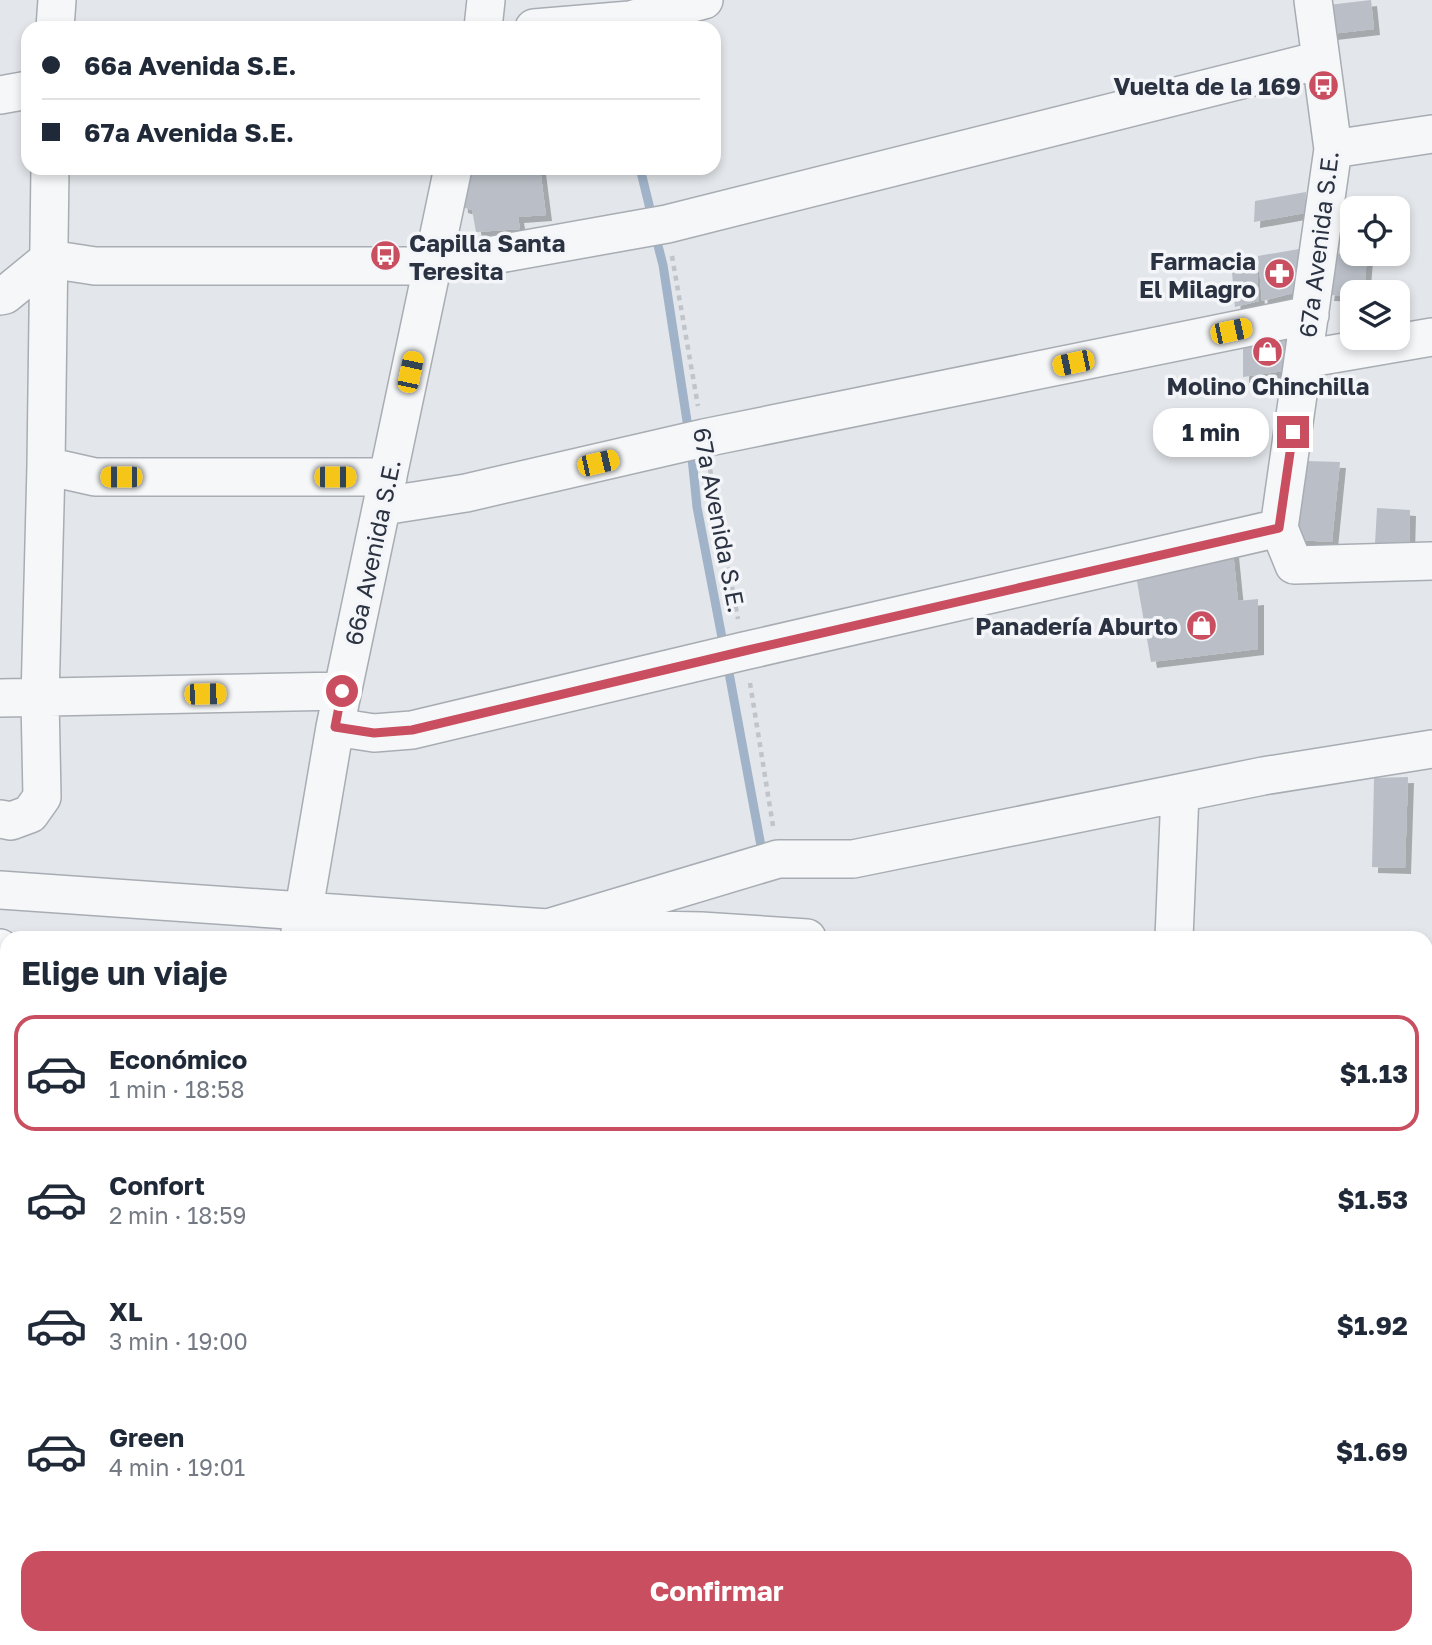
<!DOCTYPE html>
<html lang="es">
<meta charset="utf-8">
<style>
body{margin:0;font-family:"Golos Text",sans-serif;background:#f2f2f3;color:#1f2937;height:100vh;display:flex;flex-direction:column;font-size:26px;white-space:nowrap}
*{box-sizing:border-box;margin:0}
p{font-size:23px;color:#747a83}
.icon{flex:none;width:38px;height:38px;fill:none;stroke:currentColor;stroke-width:2;stroke-linecap:round;stroke-linejoin:round}
.map{position:relative;flex:1;overflow:hidden}
.details{position:absolute;left:0px;top:931px;width:1433px;height:714px;display:flex;flex-direction:column;background:#fff;border-radius:21px 21px 0 0;box-shadow:0 4px 10px #0003}
.details>*{flex:none}
.hud{position:absolute;left:21px;top:21px;width:700px;height:154px;border-radius:21px;box-shadow:0 4px 10px #0003;display:grid;align-content:center;height:154px;padding:0 21px;background:#fff}
.controls{position:absolute;left:1340px;top:196px;display:grid;gap:14px}
.controls a{display:grid;place-items:center;width:70px;height:70px;border-radius:14px;background:#fff;box-shadow:0 4px 10px #0003;font-size:35px}
.end{position:absolute;width:32px;height:32px;margin:-16px;border:9px solid #c94e5f;background:#fff;box-shadow:0 0 0 4px #fff}
.from{border-radius:50%}
.bubble{position:absolute;height:49px;border-radius:21px;background:#fff;box-shadow:0 4px 10px #0003;font-size:23px;font-weight:700;line-height:49px;text-align:center}
.car{position:absolute;width:21px;height:42px;margin:-21px -10px;border-radius:9px;box-shadow:0 0 5px 2px #0007;background:linear-gradient(#f5c518 24%,#345 0 40%,#f5c518 0 76%,#345 0 86%,#f5c518 0)}
.hud b{display:flex;align-items:center;gap:24px;height:66px;font-size:26px}
.hud b+b{border-top:2px solid #e0e1e3}
.hud i{width:18px;height:18px;background:#1f2937}
ul{padding:0;list-style:none}
li{display:flex;align-items:center;gap:21px;height:116px;margin:0 14px 10px;padding:0 7px;border:4px solid transparent;border-radius:21px}
li div{flex:1}
li b{display:block;font-size:26px}
li em{font-style:normal;font-weight:700}
li.on{border-color:#c94e5f}
li>.icon{width:63px;height:63px;stroke-width:1.5}
h2{padding:0 21px;font-size:32px;line-height:84px}
.action{display:flex;gap:14px;margin-top:auto;padding:14px 21px}
.action a{flex:1;height:80px;border-radius:21px;background:#c94e5f;color:#fff;font-size:28px;font-weight:700;line-height:80px;text-align:center}
.map>svg:first-child{display:block}
.lines{fill:none;stroke-linecap:round;stroke-linejoin:round}
.stream{stroke:#a0b3c9;stroke-width:9}
.building{fill:#babfc7;filter:url(#shadow)}
.minor-casing{stroke:#a8adb4;stroke-width:40}
.path{stroke:#c1c4c9;stroke-width:4.5;stroke-dasharray:5 5;stroke-linecap:butt}
.minor{stroke:#f6f7f9;stroke-width:37}
.route{stroke:#c94e5f;stroke-width:9}
.labels{text-anchor:middle;dominant-baseline:central;stroke-width:7;stroke-linejoin:round;paint-order:stroke}
.poi-label{font-size:24px;font-weight:bold;fill:#2b3342;stroke:#f3f5f8;text-anchor:end}
.street-label{font-size:24px;fill:#2b3342;stroke:#f3f5f8}
</style>
<div class="map">
<svg width="1432" height="1645" viewBox="0 0 1432 1645">
<defs>
<filter id="shadow"><feDropShadow dx="6" dy="6" stdDeviation="0" flood-color="#0004"/></filter>
</defs>
<rect width="100%" height="100%" fill="#e3e6ea"/>
<g class="lines">
<path class="stream" d="M 640,168 L 652,217
M 655,234 L 663,265 L 689,434
M 691,448 L 697,507 L 724,648
M 727,662 L 761,846
M 944,1638 L 949,1645"/>
</g>
<path class="building" d="M 1371,0 L 1374,29 L 1331,34 L 1328,5 Z
M 469,168 L 540,168 L 546,215 L 518,217 L 520,229 L 476,232 L 472,210 L 462,207 L 460,184 L 470,177 Z
M 1306,192 L 1305,213 L 1254,222 L 1255,201 Z
M 1299,249 L 1297,292 L 1262,301 L 1258,256 Z
M 1334,253 L 1367,256 L 1364,292 L 1353,292 L 1353,296 L 1328,295 Z
M 1256,257 L 1259,301 L 1235,307 L 1231,261 Z
M 1295,323 L 1291,370 L 1243,377 L 1243,333 Z
M 1306,461 L 1340,462 L 1332,542 L 1297,540 Z
M 1377,508 L 1410,510 L 1409,546 L 1375,544 Z
M 1233,551 L 1238,601 L 1258,599 L 1258,649 L 1151,662 L 1135,570 Z
M 1408,777 L 1405,868 L 1372,867 L 1374,778 Z
M 1426,1366 L 1432,1367 L 1432,1455 L 1426,1455 Z"/>
<g class="lines">
<defs>
<path id="minor" d="M 55,28 L 57,0
M 483,28 L 486,0
M 534,28 L 630,20 L 704,0
M 0,95 L 28,90
M 1333,149 L 1432,134
M 0,296 L 5,295 L 49,259 L 95,266 L 432,266 L 667,224 L 1320,60
M 1304,359 L 1432,337
M 46,466 L 95,477 L 388,477
M 383,506 L 466,493 L 704,438 L 1310,315
M 1279,528 L 1333,149 L 1313,0
M 1279,528 L 1294,565 L 1432,561
M 0,698 L 342,691
M 335,727 L 374,733 L 412,730 L 744,651 L 1279,528
M 0,819 L 11,821 L 30,814 L 42,797 L 40,699 L 46,466 L 50,168
M 0,890 L 548,928 L 701,931 L 807,938
M 299,938 L 335,727 L 453,168
M 547,938 L 548,928 L 778,859 L 853,859 L 1263,776 L 1432,749
M 1174,938 L 1180,793
M 0,948 L 7,1099
M 1426,1028 L 1432,1028
M 0,1154 L 7,1153
M 1426,1244 L 1432,1244
M 1426,1466 L 1432,1466
M 0,1570 L 7,1569
M 31,1638 L 32,1645
M 178,1645 L 179,1638
M 420,1645 L 422,1638
M 564,1645 L 564,1638
M 820,1645 L 820,1638
M 992,1645 L 992,1638
M 1141,1645 L 1141,1638"/>
</defs>
<use href="#minor" class="minor-casing"/>
<path class="path" d="M 672,256 L 698,406
M 710,469 L 738,619
M 750,683 L 773,826"/>
<use href="#minor" class="minor"/>
</g>
<g class="lines">
<path class="route" d="M 342,691 L 335,727 L 374,733 L 412,730 L 744,651 L 1279,528 L 1293,432"/>
</g>
<defs>
<symbol id="bus-disc" viewBox="-11 -11 22 22"><circle r="9.5" fill="#c94e5f" stroke="#f3f5f8"/><path d="M-5-6H5V4H4V6H2V4H-2V6H-4V4H-5ZM-3.5-4V0h7V-4ZM-3.5 1.2v1.5H-2V1.2ZM2 1.2v1.5H3.5V1.2Z" fill="#fff"/></symbol>
<symbol id="pharmacy-disc" viewBox="-11 -11 22 22"><circle r="9.5" fill="#c94e5f" stroke="#f3f5f8"/><path d="M-2-6h4v4h4v4h-4v4h-4v-4h-4v-4h4Z" fill="#fff"/></symbol>
<symbol id="shop-disc" viewBox="-11 -11 22 22"><circle r="9.5" fill="#c94e5f" stroke="#f3f5f8"/><path d="M-5-2.5h2.3a2.7 3.5 0 0 1 5.4 0H5L5.5 6h-11ZM-1.5-2.5h3a1.5 2.3 0 0 0-3 0Z" fill="#fff"/></symbol>
</defs>
<g fill-rule="evenodd">
<use href="#bus-disc" x="1306" y="68" width="35" height="35"/>
<use href="#bus-disc" x="368" y="238" width="35" height="35"/>
<use href="#pharmacy-disc" x="1262" y="256" width="35" height="35"/>
<use href="#shop-disc" x="1250" y="334" width="35" height="35"/>
<use href="#shop-disc" x="1184" y="608" width="35" height="35"/>
</g>
<g class="labels">
<g class="poi-label">
<text x="1301" y="85">Vuelta de la 169</text>
<text x="409" y="242" text-anchor="start">Capilla Santa<tspan x="409" dy="28">Teresita</tspan></text>
<text x="1256" y="260">Farmacia<tspan x="1256" dy="28">El Milagro</tspan></text>
<text x="1268" y="385" text-anchor="middle">Molino Chinchilla</text>
<text x="1178" y="625">Panadería Aburto</text>
</g>
<g class="street-label">
<text transform="translate(1318 244) rotate(-83)">67a Avenida S.E.</text>
<text transform="translate(720 520) rotate(79)">67a Avenida S.E.</text>
<text transform="translate(372 552) rotate(-78)">66a Avenida S.E.</text>
</g>
</g>
</svg>
<div class="controls">
<a><svg class="icon" aria-label="locate" viewBox="0 0 24 24"><circle cx="12" cy="12" r="6"/><path d="M12 2v4M12 18v4M2 12h4M18 12h4"/></svg></a>
<a><svg class="icon" aria-label="layers" viewBox="0 0 24 24"><path d="M12 4l9 5-9 5-9-5zM3 14l9 5 9-5"/></svg></a>
</div>
<i class="end from" style="left:342px;top:691px"></i>
<i class="end" style="left:1293px;top:432px"></i>
<div class="bubble" style="left:1153px;top:408px;width:116px">1 min</div>
<i class="car" style="left:1231px;top:331px;rotate:78deg"></i>
<i class="car" style="left:1073px;top:363px;rotate:258deg"></i>
<i class="car" style="left:410px;top:372px;rotate:12deg"></i>
<i class="car" style="left:598px;top:463px;rotate:77deg"></i>
<i class="car" style="left:121px;top:477px;rotate:270deg"></i>
<i class="car" style="left:335px;top:477px;rotate:90deg"></i>
<i class="car" style="left:205px;top:694px;rotate:89deg"></i>
<div class="hud">
<b><i class="from"></i>66a Avenida S.E.</b>
<b><i></i>67a Avenida S.E.</b>
</div>
<section class="details">
<h2>Elige un viaje</h2>
<ul>
<li class="on"><svg class="icon" aria-label="car" viewBox="0 0 24 24"><path d="M5 17H2v-5l4-1 3-4h7l3 4 3 1v5h-3M9 17h6M6 11h13"/><circle cx="7" cy="17" r="2"/><circle cx="17" cy="17" r="2"/></svg><div><b>Económico</b><p>1 min · 18:58</p></div><em>$1.13</em></li>
<li><svg class="icon" aria-label="car" viewBox="0 0 24 24"><path d="M5 17H2v-5l4-1 3-4h7l3 4 3 1v5h-3M9 17h6M6 11h13"/><circle cx="7" cy="17" r="2"/><circle cx="17" cy="17" r="2"/></svg><div><b>Confort</b><p>2 min · 18:59</p></div><em>$1.53</em></li>
<li><svg class="icon" aria-label="car" viewBox="0 0 24 24"><path d="M5 17H2v-5l4-1 3-4h7l3 4 3 1v5h-3M9 17h6M6 11h13"/><circle cx="7" cy="17" r="2"/><circle cx="17" cy="17" r="2"/></svg><div><b>XL</b><p>3 min · 19:00</p></div><em>$1.92</em></li>
<li><svg class="icon" aria-label="car" viewBox="0 0 24 24"><path d="M5 17H2v-5l4-1 3-4h7l3 4 3 1v5h-3M9 17h6M6 11h13"/><circle cx="7" cy="17" r="2"/><circle cx="17" cy="17" r="2"/></svg><div><b>Green</b><p>4 min · 19:01</p></div><em>$1.69</em></li>
</ul>
<div class="action"><a>Confirmar</a></div>
</section>
</div>
